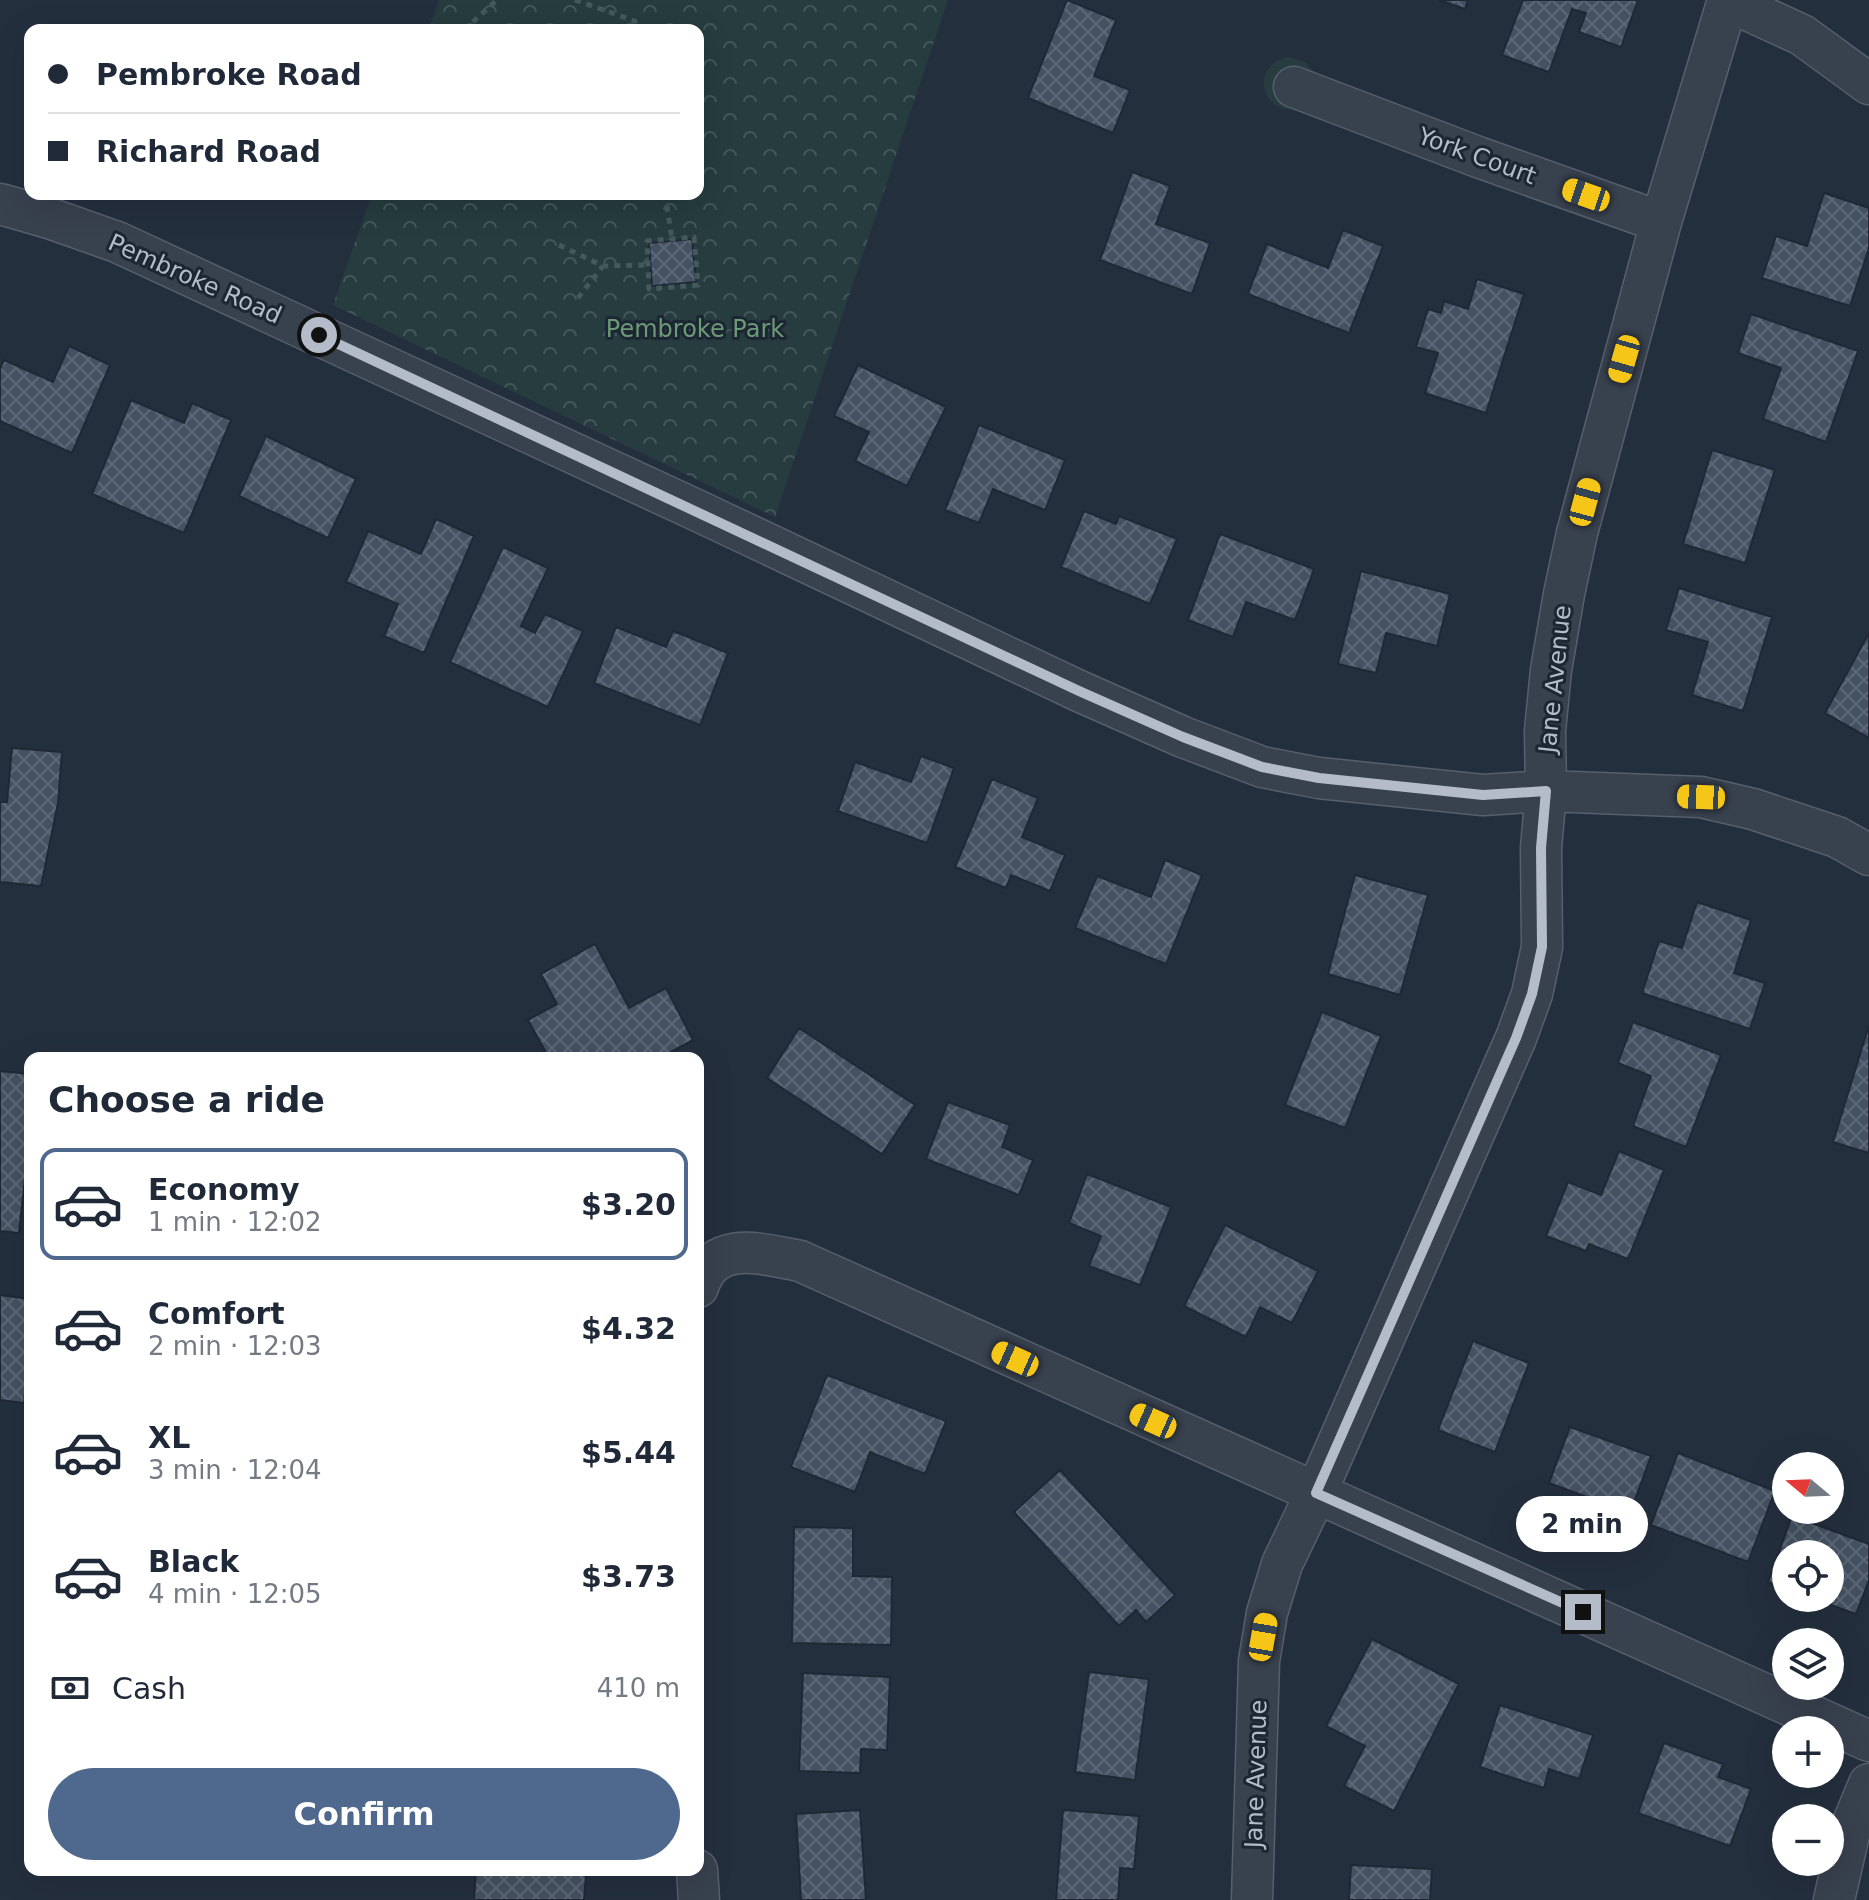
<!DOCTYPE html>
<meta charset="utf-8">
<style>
body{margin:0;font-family:"DejaVu Sans",sans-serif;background:#f2f2f3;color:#1f2937;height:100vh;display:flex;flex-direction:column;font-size:30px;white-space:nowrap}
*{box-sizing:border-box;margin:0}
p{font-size:26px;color:#747a83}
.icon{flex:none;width:44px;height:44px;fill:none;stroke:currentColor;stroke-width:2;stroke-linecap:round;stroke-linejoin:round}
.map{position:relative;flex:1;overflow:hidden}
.details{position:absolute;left:24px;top:1052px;width:680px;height:824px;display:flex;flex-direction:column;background:#fff;border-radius:16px;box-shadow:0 8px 32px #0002}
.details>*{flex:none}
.hud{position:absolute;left:24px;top:24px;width:680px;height:176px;border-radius:16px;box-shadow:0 8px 32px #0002;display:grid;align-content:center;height:176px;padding:0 24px;background:#fff}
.needle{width:52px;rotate:289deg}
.fabs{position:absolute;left:1772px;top:1452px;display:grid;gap:16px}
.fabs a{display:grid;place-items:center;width:72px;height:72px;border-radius:50%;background:#fff;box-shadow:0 8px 32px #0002;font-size:40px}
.end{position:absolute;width:36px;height:36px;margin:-18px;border:10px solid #b4bcc9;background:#111;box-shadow:0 0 0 4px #111}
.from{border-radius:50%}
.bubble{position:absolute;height:56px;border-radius:28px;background:#fff;box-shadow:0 8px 32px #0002;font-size:26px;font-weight:700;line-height:56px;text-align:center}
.car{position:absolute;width:24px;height:48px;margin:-24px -12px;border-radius:10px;box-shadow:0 0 6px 2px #0007;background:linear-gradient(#f5c518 24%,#345 0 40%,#f5c518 0 76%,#345 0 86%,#f5c518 0)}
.hud b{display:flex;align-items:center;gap:28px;height:76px;font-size:30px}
.hud b+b{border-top:2px solid #e0e1e3}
.hud i{width:20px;height:20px;background:#1f2937}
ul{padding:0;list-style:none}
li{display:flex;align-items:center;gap:24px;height:112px;margin:0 16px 12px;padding:0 8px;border:4px solid transparent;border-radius:16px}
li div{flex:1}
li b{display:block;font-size:30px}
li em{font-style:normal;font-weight:700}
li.on{border-color:#4f688e}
li>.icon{width:72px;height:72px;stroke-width:1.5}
h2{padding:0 24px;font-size:36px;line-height:96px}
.pay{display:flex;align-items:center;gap:20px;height:88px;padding:0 24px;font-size:30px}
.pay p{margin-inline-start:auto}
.primary-button{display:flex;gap:16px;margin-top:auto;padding:16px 24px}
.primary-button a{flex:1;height:92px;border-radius:48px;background:#4f688e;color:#fff;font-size:32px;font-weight:700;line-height:92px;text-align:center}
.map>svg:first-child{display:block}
.grass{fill:#263c3f}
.forest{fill:url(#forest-crowns)}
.building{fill:url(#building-cross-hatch);stroke:#1f2835;stroke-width:2}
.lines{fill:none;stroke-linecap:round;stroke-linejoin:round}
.street-casing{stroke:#565f6c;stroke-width:43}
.path{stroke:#44595c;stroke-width:5;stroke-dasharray:6 6;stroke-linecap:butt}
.street{stroke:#38414e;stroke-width:40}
.route{stroke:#b4bcc9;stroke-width:10}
.labels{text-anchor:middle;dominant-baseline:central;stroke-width:6;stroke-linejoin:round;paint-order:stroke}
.street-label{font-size:24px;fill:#b4bcc9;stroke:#1d2633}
.park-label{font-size:24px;fill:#6b9a76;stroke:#1d2633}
</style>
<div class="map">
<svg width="1869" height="1900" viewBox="0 0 1869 1900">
<defs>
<pattern id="forest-crowns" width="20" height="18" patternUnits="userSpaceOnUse" patternTransform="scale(2)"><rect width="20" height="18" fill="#263c3f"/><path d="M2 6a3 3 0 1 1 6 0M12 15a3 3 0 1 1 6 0" fill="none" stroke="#435659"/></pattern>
<pattern id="building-cross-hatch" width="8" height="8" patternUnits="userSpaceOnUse" patternTransform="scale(2)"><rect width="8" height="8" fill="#455162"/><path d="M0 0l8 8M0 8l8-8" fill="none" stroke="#5d6877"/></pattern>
</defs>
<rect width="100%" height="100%" fill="#242f3e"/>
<path class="grass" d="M 1290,57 L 1306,62 L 1316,75 L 1299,109 C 1258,116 1250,62 1290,57 Z"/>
<path class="forest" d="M 439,0 L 948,0 L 775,517 L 333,305 L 372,194 L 698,194 L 698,30 L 429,30 Z"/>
<path class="building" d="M 1067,0 L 1116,20 L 1094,76 L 1130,90 L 1113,133 L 1028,98 Z
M 1439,0 L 1468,0 L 1465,9 Z
M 1523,0 L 1638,0 L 1621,47 L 1579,32 L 1586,13 L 1572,9 L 1549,72 L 1502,55 Z
M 1132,172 L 1170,186 L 1156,224 L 1210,243 L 1192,294 L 1100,260 Z
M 1824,193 L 1869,208 L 1869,248 L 1850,306 L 1762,278 L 1776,236 L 1807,246 Z
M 1343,230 L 1383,246 L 1349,333 L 1248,294 L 1267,244 L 1328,268 Z
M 692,239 L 696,282 L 652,286 L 649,243 Z
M 1477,279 L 1524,294 L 1486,413 L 1425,393 L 1438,353 L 1416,347 L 1428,309 L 1441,313 L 1444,301 L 1468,309 Z
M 1751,314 L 1858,351 L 1826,442 L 1763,419 L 1781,368 L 1738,353 Z
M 69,346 L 110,365 L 72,453 L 0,421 L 0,369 L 4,360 L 53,382 Z
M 858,365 L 946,407 L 907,486 L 855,461 L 869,432 L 834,416 Z
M 131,400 L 184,423 L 192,403 L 231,420 L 184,533 L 92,494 Z
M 979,425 L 1065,460 L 1045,510 L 993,489 L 979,523 L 945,510 Z
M 266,436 L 356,479 L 328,538 L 239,496 Z
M 1712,450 L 1775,470 L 1745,563 L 1683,544 Z
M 1084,511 L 1116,524 L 1119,516 L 1177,539 L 1150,604 L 1061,567 Z
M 436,519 L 474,536 L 424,653 L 384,636 L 398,604 L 346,582 L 368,531 L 421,554 Z
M 1220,534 L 1314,569 L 1295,620 L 1246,602 L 1233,637 L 1188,620 Z
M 503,547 L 548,568 L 521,626 L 535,633 L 545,614 L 583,631 L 548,707 L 450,662 Z
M 1361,571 L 1450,594 L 1437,646 L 1386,633 L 1376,673 L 1338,664 Z
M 1679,588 L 1772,617 L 1743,711 L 1692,695 L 1708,642 L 1666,630 Z
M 616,627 L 666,647 L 673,631 L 728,653 L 700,725 L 594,683 Z
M 1869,633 L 1869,738 L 1825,713 Z
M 12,748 L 62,752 L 58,803 L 41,886 L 0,882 L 0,802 L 7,802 Z
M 921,756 L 954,768 L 927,843 L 838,811 L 855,762 L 911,782 Z
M 992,779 L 1038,798 L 1022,837 L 1065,855 L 1050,891 L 1011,875 L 1006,888 L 955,867 Z
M 1165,860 L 1202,875 L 1166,964 L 1075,928 L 1097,876 L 1151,897 Z
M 1355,875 L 1428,895 L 1400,995 L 1328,974 Z
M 1697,902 L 1751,920 L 1734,973 L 1765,983 L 1750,1029 L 1642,993 L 1659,941 L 1682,948 Z
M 595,944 L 629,1008 L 666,988 L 693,1040 L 660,1058 L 631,1058 L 630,1055 L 624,1058 L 549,1058 L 528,1020 L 557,1004 L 541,974 Z
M 1322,1012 L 1381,1036 L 1345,1128 L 1285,1105 Z
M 1633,1022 L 1721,1055 L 1686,1147 L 1633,1126 L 1651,1076 L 1618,1063 Z
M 1869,1025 L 1869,1153 L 1833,1142 Z
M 799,1028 L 915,1105 L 882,1154 L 767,1078 Z
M 0,1071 L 30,1074 L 30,1132 L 19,1233 L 0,1231 Z
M 948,1102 L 1010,1125 L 1002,1147 L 1033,1160 L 1019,1195 L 926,1159 Z
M 1619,1151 L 1664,1170 L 1628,1259 L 1589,1244 L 1586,1251 L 1546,1236 L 1568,1182 L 1601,1195 Z
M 1087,1174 L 1171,1207 L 1140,1285 L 1089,1266 L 1101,1236 L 1069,1223 Z
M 1225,1225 L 1318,1271 L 1292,1323 L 1260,1307 L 1246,1337 L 1184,1306 Z
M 0,1295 L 30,1299 L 30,1345 L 24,1403 L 0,1400 Z
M 1473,1341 L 1529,1363 L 1495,1452 L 1438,1430 Z
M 827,1375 L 946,1421 L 925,1474 L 870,1452 L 855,1492 L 791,1467 Z
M 1570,1427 L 1651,1456 L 1630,1513 L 1549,1483 Z
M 1678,1453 L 1775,1491 L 1748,1562 L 1651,1525 Z
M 1060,1470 L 1175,1595 L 1146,1622 L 1136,1610 L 1119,1626 L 1014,1512 Z
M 1792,1516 L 1869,1544 L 1869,1580 L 1856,1614 L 1811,1598 L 1830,1598 L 1830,1554 L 1786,1554 L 1786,1589 L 1768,1582 Z
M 794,1527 L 853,1528 L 853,1576 L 892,1577 L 891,1645 L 792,1643 Z
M 1372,1639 L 1459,1684 L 1394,1811 L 1344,1786 L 1365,1746 L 1326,1726 Z
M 1089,1672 L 1149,1679 L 1135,1780 L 1075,1772 Z
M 803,1673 L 890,1677 L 887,1750 L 861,1749 L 860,1773 L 799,1771 Z
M 1500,1705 L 1593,1735 L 1579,1779 L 1549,1769 L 1544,1788 L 1480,1767 Z
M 1664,1743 L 1723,1764 L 1718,1777 L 1751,1789 L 1730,1846 L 1638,1813 Z
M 860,1810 L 866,1900 L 801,1900 L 796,1814 Z
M 1063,1810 L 1139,1816 L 1134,1869 L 1120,1868 L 1118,1900 L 1056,1900 Z
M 1351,1865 L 1432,1869 L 1430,1900 L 1349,1900 Z
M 476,1870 L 586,1875 L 584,1900 L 474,1900 Z"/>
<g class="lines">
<defs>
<path id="street" d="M 1728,1 L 1802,35 L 1869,84
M 1294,87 L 1478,157 L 1661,222
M 0,204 L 49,218 L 117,242 L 694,509 L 1079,691 L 1183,737 L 1262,767 L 1319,778 L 1483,795 L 1546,791 L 1701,797 L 1753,809 L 1837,837 L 1869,855
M 698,1287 C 714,1238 761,1254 800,1261 L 1869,1741
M 697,1870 L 699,1900
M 1252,1900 L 1259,1661 L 1267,1613 L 1282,1564 L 1316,1493 L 1516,1038 L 1532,994 L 1542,947 L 1541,848 L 1546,791 L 1545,731 L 1551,670 L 1564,594 L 1577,533 L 1661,222 L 1728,0
M 1834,1900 L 1850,1830 L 1869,1784"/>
</defs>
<use href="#street" class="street-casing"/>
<path class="path" d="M 575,0 L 635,21 L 634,30
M 464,30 L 497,0
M 665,194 L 672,239
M 694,237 L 698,285 L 649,289 L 647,241 Z
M 559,245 L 603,266 L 648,265
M 578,298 L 603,266"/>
<use href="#street" class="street"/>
</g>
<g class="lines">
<path class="route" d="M 319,335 L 1079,691 L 1183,737 L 1262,767 L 1319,778 L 1483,795 L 1546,791 L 1541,848 L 1542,947 L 1532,994 L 1516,1038 L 1316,1493 L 1583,1612"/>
</g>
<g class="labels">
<g class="street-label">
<text transform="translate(1477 156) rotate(20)">York Court</text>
<text transform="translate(195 279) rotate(24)">Pembroke Road</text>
<text transform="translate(1555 679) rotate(-84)">Jane Avenue</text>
<text transform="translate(1256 1774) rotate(-88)">Jane Avenue</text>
</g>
<g class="park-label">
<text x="695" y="329">Pembroke Park</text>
</g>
</g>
</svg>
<div class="fabs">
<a><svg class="needle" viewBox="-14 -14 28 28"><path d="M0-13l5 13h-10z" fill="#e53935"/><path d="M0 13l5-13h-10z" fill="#747a83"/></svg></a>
<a><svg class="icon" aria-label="locate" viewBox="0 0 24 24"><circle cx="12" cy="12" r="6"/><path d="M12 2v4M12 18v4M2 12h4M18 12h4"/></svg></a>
<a><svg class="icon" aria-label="layers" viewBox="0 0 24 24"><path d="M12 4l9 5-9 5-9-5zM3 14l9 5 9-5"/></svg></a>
<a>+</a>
<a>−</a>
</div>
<i class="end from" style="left:319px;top:335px"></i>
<i class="end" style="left:1583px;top:1612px"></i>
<div class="bubble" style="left:1516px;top:1496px;width:132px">2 min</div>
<i class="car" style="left:1586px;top:195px;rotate:289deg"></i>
<i class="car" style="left:1624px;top:359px;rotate:196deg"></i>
<i class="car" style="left:1585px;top:502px;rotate:15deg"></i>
<i class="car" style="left:1701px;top:797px;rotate:272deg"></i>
<i class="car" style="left:1015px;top:1359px;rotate:294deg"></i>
<i class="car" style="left:1153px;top:1421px;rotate:294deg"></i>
<i class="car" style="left:1263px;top:1637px;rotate:10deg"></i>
<div class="hud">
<b><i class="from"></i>Pembroke Road</b>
<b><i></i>Richard Road</b>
</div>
<section class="details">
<h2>Choose a ride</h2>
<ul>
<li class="on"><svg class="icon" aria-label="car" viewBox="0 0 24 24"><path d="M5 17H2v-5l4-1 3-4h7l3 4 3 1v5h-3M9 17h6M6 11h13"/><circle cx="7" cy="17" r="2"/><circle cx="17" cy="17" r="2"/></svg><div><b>Economy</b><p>1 min · 12:02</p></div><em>$3.20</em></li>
<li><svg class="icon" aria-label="car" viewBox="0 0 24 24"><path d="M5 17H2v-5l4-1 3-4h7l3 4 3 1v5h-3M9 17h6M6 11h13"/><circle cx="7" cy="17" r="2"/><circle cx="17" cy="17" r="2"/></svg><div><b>Comfort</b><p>2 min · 12:03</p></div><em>$4.32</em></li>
<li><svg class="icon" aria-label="car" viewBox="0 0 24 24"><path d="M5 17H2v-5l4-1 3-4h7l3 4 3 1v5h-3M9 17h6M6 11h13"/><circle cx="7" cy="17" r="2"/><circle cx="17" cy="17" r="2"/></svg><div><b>XL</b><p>3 min · 12:04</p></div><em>$5.44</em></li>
<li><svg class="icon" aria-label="car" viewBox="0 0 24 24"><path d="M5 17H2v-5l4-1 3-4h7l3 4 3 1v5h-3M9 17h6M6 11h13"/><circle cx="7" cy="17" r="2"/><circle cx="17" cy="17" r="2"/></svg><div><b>Black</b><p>4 min · 12:05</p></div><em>$3.73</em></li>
</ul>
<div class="pay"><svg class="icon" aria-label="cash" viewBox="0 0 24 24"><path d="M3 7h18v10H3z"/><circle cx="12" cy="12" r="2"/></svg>Cash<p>410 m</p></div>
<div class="primary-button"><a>Confirm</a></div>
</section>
</div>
